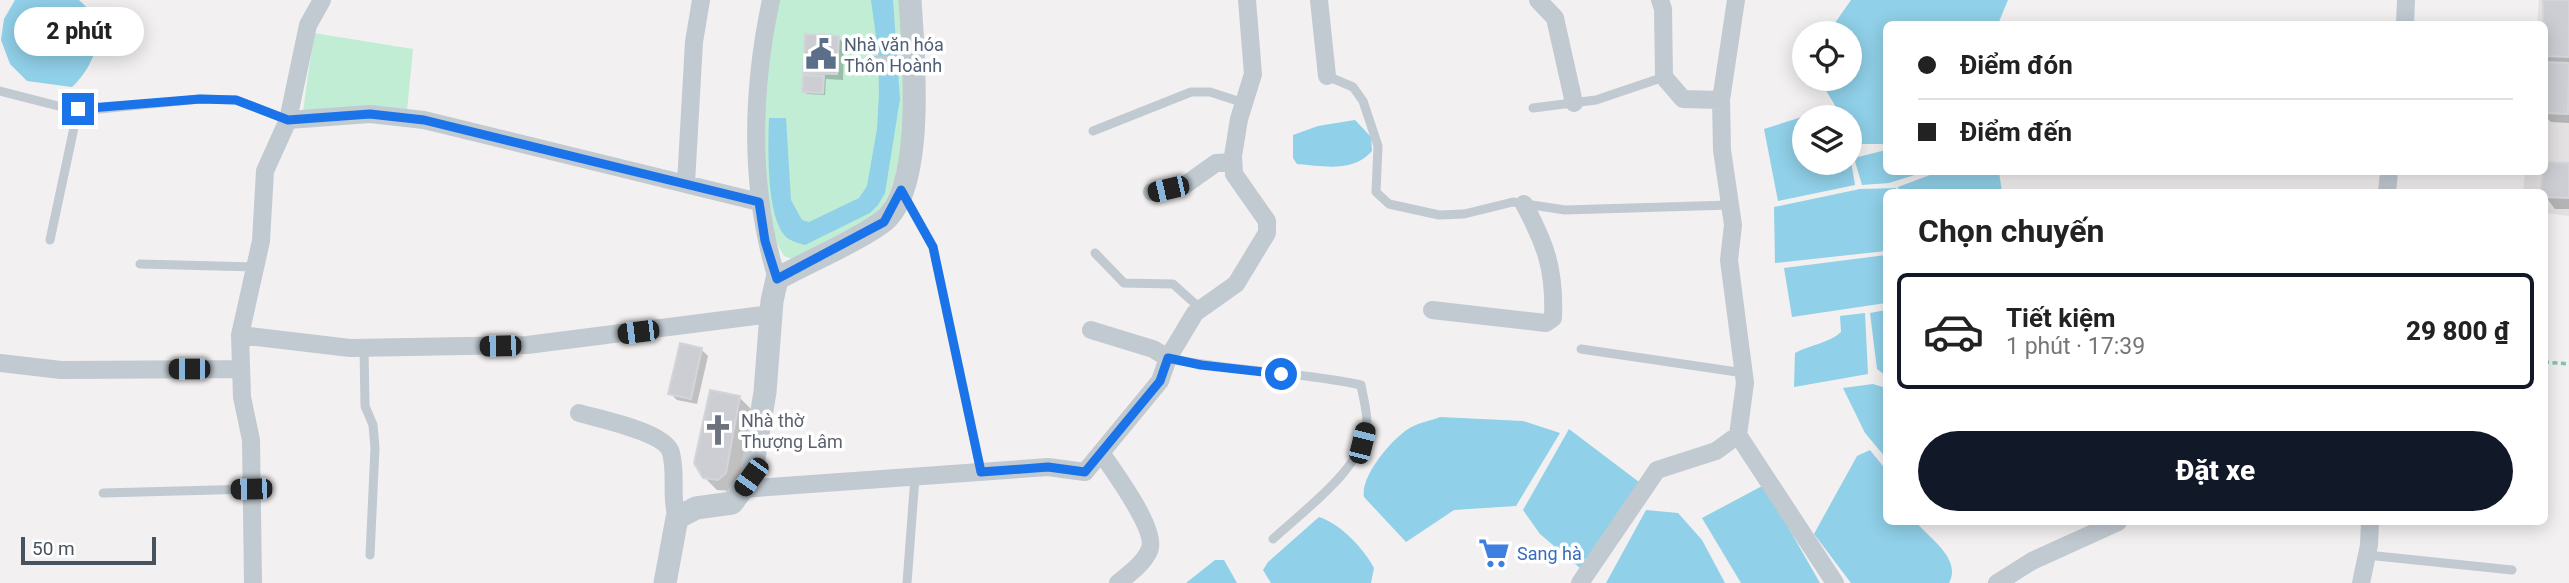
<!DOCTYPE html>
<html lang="vi">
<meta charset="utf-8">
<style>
body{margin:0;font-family:Roboto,sans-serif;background:#f6f6f6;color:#222;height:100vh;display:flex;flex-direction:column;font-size:26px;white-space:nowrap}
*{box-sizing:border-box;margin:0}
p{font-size:23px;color:#767676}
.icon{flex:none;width:38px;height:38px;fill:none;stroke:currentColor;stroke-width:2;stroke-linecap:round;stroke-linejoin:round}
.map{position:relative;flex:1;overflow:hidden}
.drawer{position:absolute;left:1883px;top:189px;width:665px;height:336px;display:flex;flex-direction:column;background:#fff;border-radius:10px;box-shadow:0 4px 18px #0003}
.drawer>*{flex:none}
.top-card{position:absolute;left:1883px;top:21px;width:665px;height:154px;border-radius:10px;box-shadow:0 4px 18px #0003;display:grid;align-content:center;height:154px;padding:0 35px;background:#fff}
.controls{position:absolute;left:1792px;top:21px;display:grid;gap:14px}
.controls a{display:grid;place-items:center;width:70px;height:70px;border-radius:50%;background:#fff;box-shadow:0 4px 18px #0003;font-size:35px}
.scale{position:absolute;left:21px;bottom:18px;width:135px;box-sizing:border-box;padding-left:7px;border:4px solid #48525c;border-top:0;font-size:19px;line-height:24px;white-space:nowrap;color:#48525c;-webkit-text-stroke:5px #fff;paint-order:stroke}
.end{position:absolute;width:32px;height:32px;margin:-16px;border:9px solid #1a73e8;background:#fff;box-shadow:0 0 0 4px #fff}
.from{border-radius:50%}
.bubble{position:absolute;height:49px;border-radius:24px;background:#fff;box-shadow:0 4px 18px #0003;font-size:23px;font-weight:800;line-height:49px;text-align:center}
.car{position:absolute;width:21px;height:42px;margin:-21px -10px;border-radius:9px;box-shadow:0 0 5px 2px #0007;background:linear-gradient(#222 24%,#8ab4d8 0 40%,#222 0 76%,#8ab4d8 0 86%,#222 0)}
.top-card b{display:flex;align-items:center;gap:24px;height:66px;font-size:26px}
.top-card b+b{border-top:2px solid #e0e0e0}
.top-card i{width:18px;height:18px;background:#222}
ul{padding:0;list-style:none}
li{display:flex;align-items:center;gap:21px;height:116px;margin:0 14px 10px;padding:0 21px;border:4px solid transparent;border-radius:10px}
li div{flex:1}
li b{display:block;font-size:26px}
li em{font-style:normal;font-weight:800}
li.on{border-color:#111827}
li>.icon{width:63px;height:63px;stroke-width:1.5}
h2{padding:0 35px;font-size:32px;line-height:84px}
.cta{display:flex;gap:14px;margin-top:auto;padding:14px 35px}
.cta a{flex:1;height:80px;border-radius:42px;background:#111827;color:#fff;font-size:28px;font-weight:800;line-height:80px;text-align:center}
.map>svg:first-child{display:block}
.education{fill:#e3e1e1}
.green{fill:#c1edd5}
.water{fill:#90d0e8}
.shadow{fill:#0003}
.building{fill:#cdced4;stroke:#d4d5db;stroke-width:2}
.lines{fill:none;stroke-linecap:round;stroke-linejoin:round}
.path{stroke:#7ac9a8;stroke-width:3.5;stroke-dasharray:5 3.5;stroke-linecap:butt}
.service{stroke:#c1c9d1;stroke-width:9}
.minor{stroke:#c1c9d1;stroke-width:18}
.tertiary{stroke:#c1c9d1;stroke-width:23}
.route{stroke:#1a73e8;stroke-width:9}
.labels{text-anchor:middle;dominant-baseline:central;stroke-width:7;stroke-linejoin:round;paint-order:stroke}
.service-label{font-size:18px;fill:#4e5e75;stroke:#fff;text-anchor:start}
.worship-label{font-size:18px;fill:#5b616d;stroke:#fff;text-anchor:start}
.shop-label{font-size:18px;fill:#366cbe;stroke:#fff;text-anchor:start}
</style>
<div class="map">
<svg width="2569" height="583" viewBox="0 0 2569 583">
<rect width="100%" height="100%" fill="#f2f0f0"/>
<path class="education" d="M 2539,0 L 2569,0 L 2569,216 L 2545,213 L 2544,192 L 2523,192 L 2525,172 L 2544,172 L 2544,24 L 2537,24 Z"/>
<path class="green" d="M 778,0 L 901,0 C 905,50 914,184 873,216 C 850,234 818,245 792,259 L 784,256 C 743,189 767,74 778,0 Z
M 314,33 L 413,49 L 407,111 L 303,111 Z"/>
<path class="water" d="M 15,0 L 79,0 L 101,21 C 100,45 90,71 72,87 L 27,81 L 10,64 L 1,40 L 4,19 Z
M 871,0 L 893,0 L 900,99 L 885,193 L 878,205 L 870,213 L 805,245 C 798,243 790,241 785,236 C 766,214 768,146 769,118 L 786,118 L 791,200 L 802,220 L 809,222 L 859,198 L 867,186 L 877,129 L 879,94 L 878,51 Z
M 1851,0 L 2008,0 L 1998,24 L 1886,24 L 1886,144 L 1855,144 L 1850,133 L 1850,117 L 1842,117 L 1819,79 L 1850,79 L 1850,33 L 1828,33 Z
M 1827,109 L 1831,117 L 1804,117 L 1804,163 L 1850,163 L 1850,155 L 1855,185 L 1778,201 L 1764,129 Z
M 1355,120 L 1371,137 L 1372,151 C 1353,173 1323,166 1297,164 L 1293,158 L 1293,135 L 1318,126 Z
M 1886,150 L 1886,172 L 1924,172 L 1889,183 L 1862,185 L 1854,158 Z
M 1938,172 L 1999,172 L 2002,192 L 1899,192 L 1898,187 Z
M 1896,188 L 1896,192 L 1886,192 L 1886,251 L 1775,263 L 1774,207 L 1860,189 Z
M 1886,255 L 1886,303 L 1792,317 L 1784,268 Z
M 1886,310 L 1886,376 L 1877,369 L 1870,313 Z
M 1865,313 L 1868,374 L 1794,387 L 1795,353 C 1809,345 1830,343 1841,332 L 1840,316 Z
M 1873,384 L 1886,388 L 1886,458 L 1865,433 L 1843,388 Z
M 1440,417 L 1523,421 L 1560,433 L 1516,506 L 1454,510 L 1406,542 L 1364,497 C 1360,477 1391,440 1408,429 C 1417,423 1430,421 1440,417 Z
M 1569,429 L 1639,482 L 1580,568 L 1540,534 L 1523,510 Z
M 1870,450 L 1886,470 L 1886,522 L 1916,522 C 1930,539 1962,559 1949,583 L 1851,583 L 1814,534 L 1857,456 Z
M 1764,485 L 1820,583 L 1741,583 L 1702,518 Z
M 1646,510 L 1678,513 L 1702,540 L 1725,583 L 1606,583 Z
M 1319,517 C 1341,524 1364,549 1374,568 L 1371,583 L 1271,583 L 1263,570 L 1268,562 Z
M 1215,560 L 1224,560 L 1237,583 L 1186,583 Z"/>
<path class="shadow" d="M 2545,0 L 2569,0 L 2569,123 L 2551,122 L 2544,116 L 2544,64 L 2550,64 L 2544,58 Z
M 838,37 L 844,44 L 843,80 L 826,79 L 825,95 L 807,94 L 804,91 L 810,77 L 805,72 Z
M 2569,165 L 2569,209 L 2555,209 L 2542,192 L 2543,172 Z
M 701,349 L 708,356 L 697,404 L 677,400 L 670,393 Z
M 740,398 L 752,410 L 738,486 L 731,491 L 717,490 L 704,477 Z"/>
<path class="building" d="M 2543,0 L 2569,0 L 2569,57 L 2544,56 Z
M 805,34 L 839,36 L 837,74 L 803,73 Z
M 2544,62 L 2569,63 L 2568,114 L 2544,113 Z
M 803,75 L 824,76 L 823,93 L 802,92 Z
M 2544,162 L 2569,163 L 2569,198 L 2544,197 L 2544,192 L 2541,192 Z
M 680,343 L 702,348 L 691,399 L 668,394 Z
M 710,390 L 740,396 L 726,473 L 718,480 L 703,478 L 694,463 Z"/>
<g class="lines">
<path class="path" d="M 2544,362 L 2569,364"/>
<path class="service" d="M 877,60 L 914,61
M 1327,76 L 1353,87 L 1363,101 L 1378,146 L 1376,192 L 1389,204 L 1439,215 L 1464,214 L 1513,202 L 1565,210 L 1730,205
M 0,91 L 70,109 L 90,110 L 200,99 L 236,100 L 288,120
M 1533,108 L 1596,100 L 1664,77
M 1093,131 L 1191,92 L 1210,92 L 1244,103
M 903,193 L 933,247 L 981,472
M 50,240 L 78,109
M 1095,253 L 1124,283 L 1173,284 L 1201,309
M 140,264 L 256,267
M 364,348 L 365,406 L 373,425 L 375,448 L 370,555
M 1581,349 L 1744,373
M 1168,358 C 1231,372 1297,371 1361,385 C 1363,397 1367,410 1367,423 C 1366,466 1303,511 1273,539
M 103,493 L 252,489
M 2367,555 L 2512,570
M 907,583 L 915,477"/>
<path class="minor" d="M 771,0 C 751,94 749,187 777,279
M 1319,0 L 1327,76
M 1538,0 L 1555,18 L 1574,103
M 1660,0 L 1663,9 L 1664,77 L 1683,99 L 1721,100
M 2405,24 L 2406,0
M 288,120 L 370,114 L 424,120 L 759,202
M 686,183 L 694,42 L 701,0
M 1152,192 L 1185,185 L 1216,163 L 1233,162
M 2387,192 L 2389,172
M 1432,310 L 1546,323 L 1553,318 C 1555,270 1546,245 1524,204
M 1091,330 L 1153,349 L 1168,358
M 240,335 L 350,348 L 527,345 L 771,314
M 0,363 L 61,370 L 240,369
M 579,413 C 599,419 666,432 671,453 C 677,475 670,497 677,518
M 1738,435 L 1835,583
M 1102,454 C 1114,472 1159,532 1149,551 C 1143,564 1129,574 1118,583
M 742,489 L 1048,467 L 1085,472 L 1160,381 L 1168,358 L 1195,313 L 1236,284 L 1267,233 L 1267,221 L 1234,174 L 1233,156 L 1239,119 L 1253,74 L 1247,0
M 253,583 L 251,440 L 242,397 L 240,335 L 261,241 L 265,171 L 288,120 L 308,25 L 322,0
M 1580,583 L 1657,470 L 1716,451 L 1738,435 L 1745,383 L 1729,260 L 1733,225 L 1722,150 L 1721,100 L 1736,0
M 1997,583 L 2032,561 L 2118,522
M 2361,583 L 2369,545 L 2370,522"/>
<path class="tertiary" d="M 665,583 L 677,518 L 696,508 L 732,503 L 751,477 L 765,392 L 772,301 L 777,279 C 811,260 850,245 881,223 C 927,192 913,49 910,0"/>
</g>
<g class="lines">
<path class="route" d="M 78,109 L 200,99 L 236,100 L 288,120 L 370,114 L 424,120 L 759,202 L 765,241 L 777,279 L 884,222 L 901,190 L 933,247 L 981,472 L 1048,467 L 1085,472 L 1160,381 L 1168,358 L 1201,365 L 1281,374"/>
</g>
<defs>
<symbol id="civic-bare" viewBox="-9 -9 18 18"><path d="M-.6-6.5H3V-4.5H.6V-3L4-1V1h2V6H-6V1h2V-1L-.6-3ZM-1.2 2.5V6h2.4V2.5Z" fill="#5c6f8a" stroke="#fff" stroke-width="2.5" paint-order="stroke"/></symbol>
<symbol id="church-bare" viewBox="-9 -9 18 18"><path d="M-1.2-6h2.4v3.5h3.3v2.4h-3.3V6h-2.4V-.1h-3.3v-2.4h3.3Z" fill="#6b7280" stroke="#fff" stroke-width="2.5" paint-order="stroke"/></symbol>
<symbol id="supermarket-bare" viewBox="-9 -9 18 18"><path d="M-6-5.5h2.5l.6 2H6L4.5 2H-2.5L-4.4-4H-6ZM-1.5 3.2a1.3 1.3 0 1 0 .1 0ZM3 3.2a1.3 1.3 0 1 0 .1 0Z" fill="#3f7fe0" stroke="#fff" stroke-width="2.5" paint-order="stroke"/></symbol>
</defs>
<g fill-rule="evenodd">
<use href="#civic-bare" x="799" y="32" width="44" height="44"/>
<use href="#church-bare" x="696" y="408" width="44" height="44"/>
<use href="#supermarket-bare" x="1472" y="531" width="44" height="44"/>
</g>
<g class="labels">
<g class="service-label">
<text x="844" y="44">Nhà văn hóa<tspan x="844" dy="21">Thôn Hoành</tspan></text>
</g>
<g class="worship-label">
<text x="741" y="420">Nhà thờ<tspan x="741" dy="21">Thượng Lâm</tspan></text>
</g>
<g class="shop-label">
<text x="1517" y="553">Sang hà</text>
</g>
</g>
</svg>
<div class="controls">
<a><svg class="icon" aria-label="locate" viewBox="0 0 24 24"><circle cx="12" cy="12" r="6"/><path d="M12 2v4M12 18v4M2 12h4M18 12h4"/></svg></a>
<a><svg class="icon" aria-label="layers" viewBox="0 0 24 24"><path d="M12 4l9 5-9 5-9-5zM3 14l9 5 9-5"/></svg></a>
</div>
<div class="scale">50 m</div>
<i class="end from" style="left:1281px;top:374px"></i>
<i class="end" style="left:78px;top:109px"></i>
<div class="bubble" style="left:14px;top:7px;width:130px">2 phút</div>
<i class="car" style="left:1168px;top:189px;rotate:257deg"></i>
<i class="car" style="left:638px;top:332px;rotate:263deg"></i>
<i class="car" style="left:500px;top:346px;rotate:269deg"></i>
<i class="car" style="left:189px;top:369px;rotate:270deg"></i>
<i class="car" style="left:1362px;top:443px;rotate:14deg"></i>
<i class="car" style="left:751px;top:477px;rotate:216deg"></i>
<i class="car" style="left:251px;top:489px;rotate:269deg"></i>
<div class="top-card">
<b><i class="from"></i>Điểm đón</b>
<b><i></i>Điểm đến</b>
</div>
<section class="drawer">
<h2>Chọn chuyến</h2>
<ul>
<li class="on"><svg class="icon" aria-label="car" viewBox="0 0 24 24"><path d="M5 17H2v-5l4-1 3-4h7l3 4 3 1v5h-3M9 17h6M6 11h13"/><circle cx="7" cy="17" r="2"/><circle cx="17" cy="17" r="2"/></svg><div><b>Tiết kiệm</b><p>1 phút · 17:39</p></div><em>29 800 ₫</em></li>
</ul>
<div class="cta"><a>Đặt xe</a></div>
</section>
</div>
